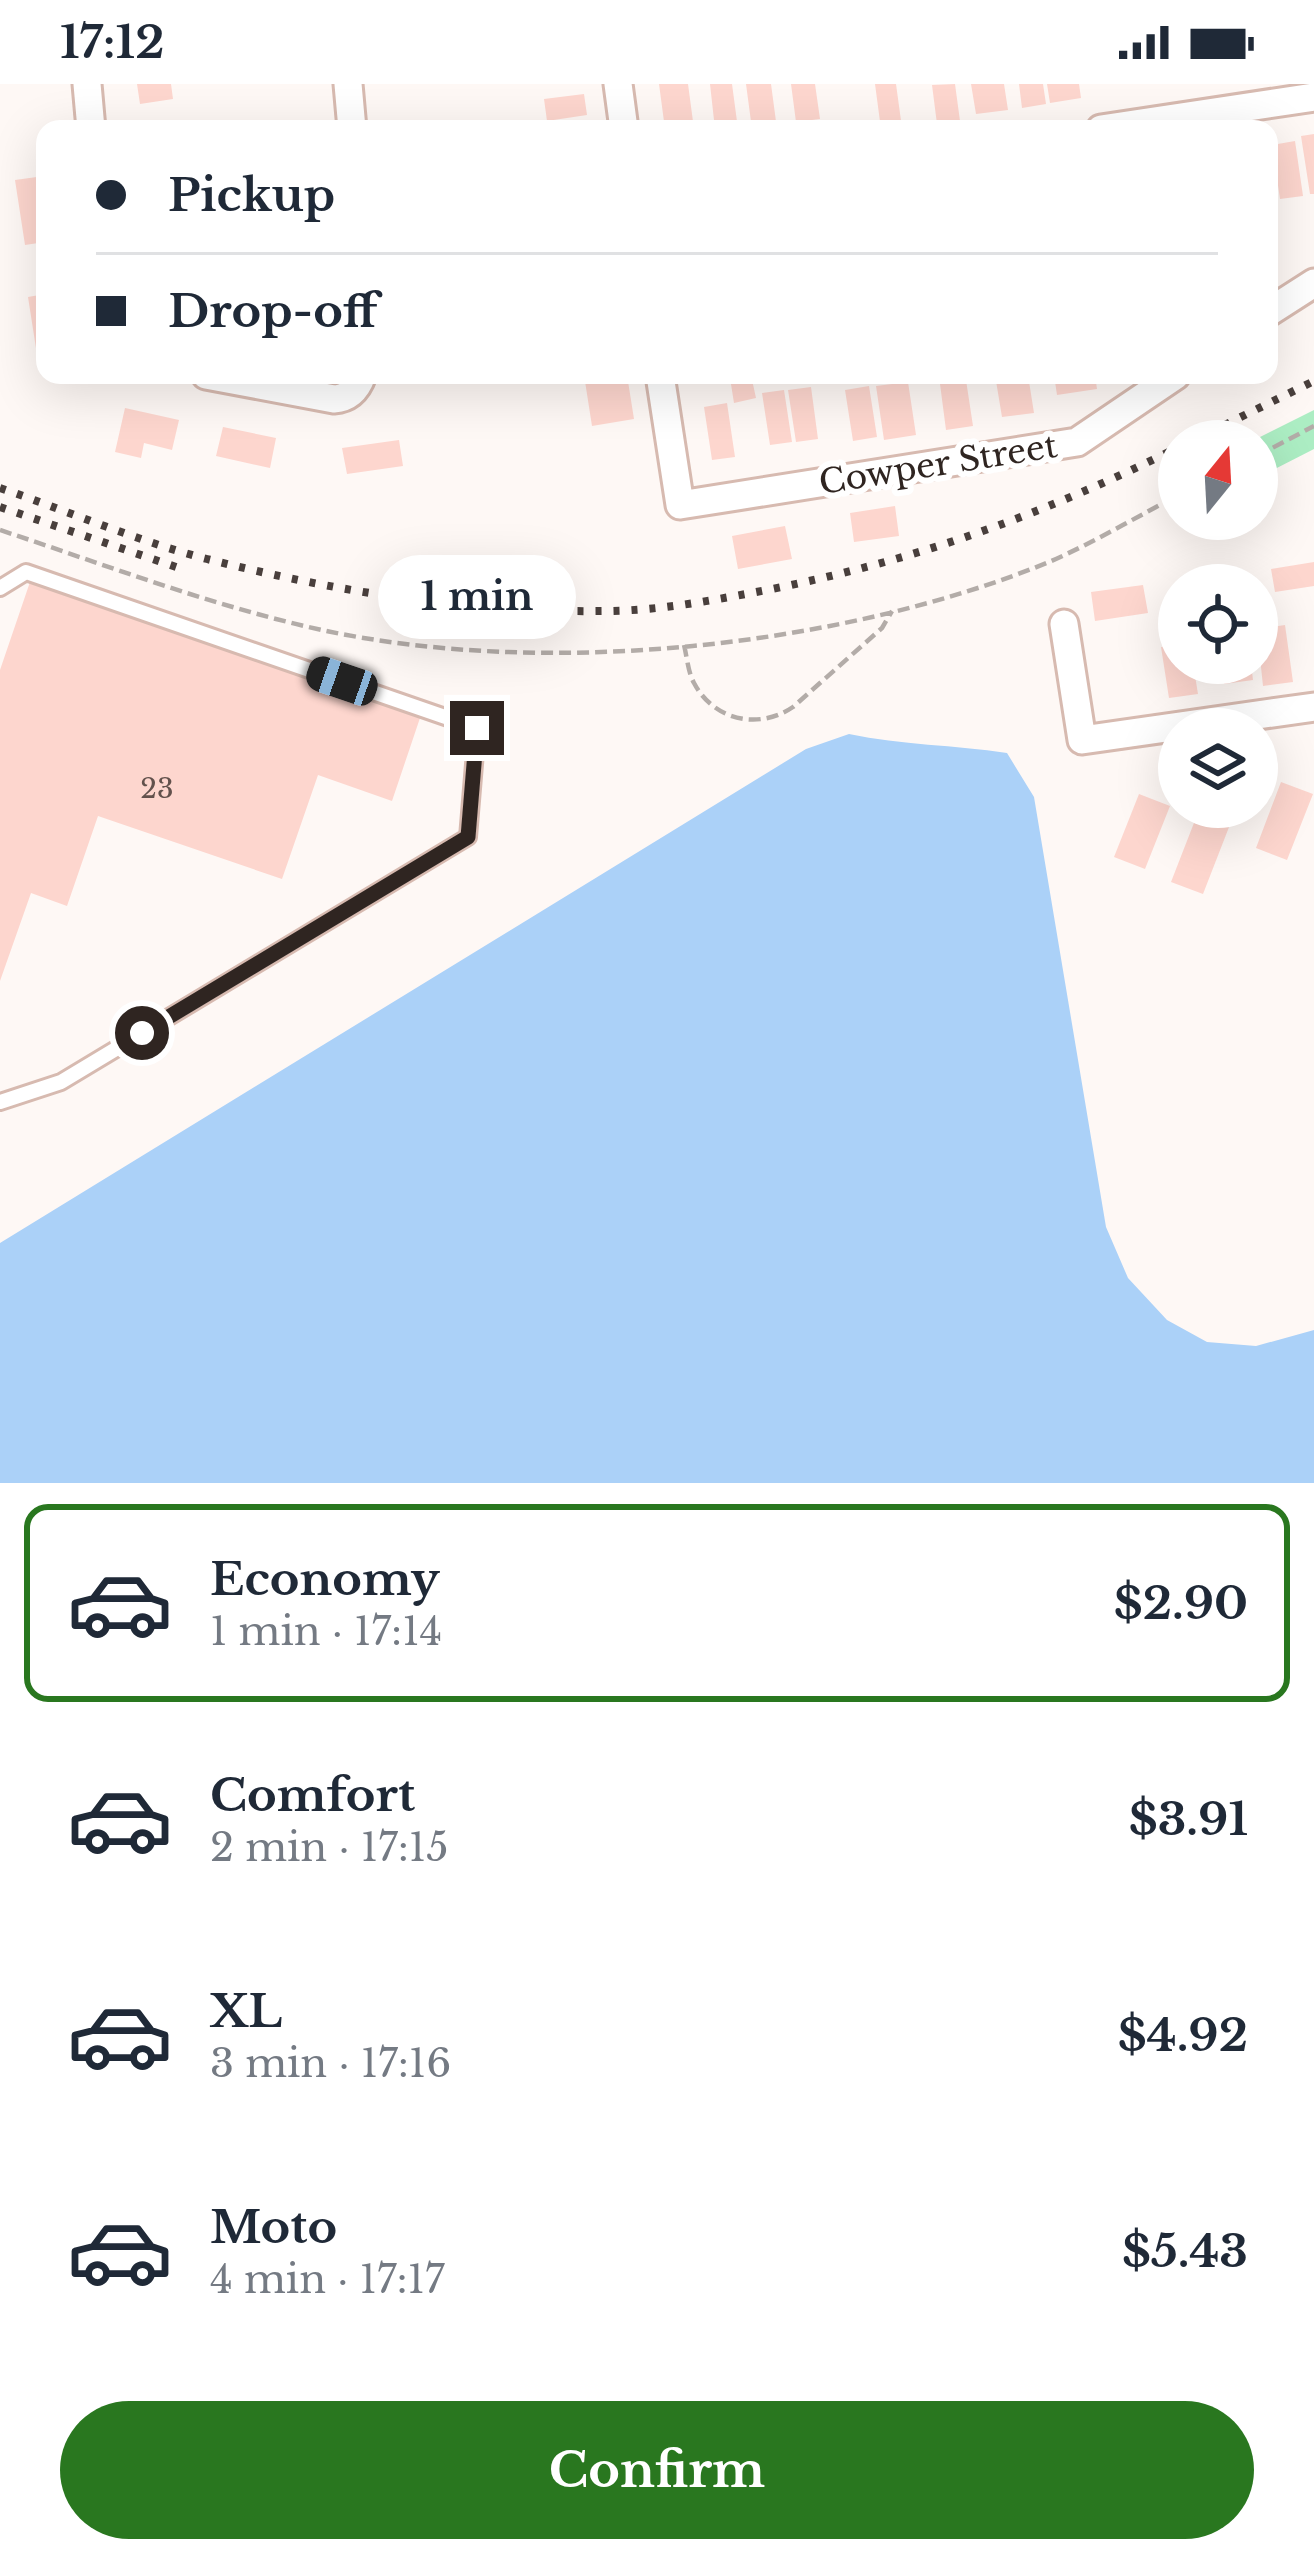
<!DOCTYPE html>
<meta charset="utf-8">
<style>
body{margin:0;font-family:"Libre Baskerville",serif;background:#f6f6f7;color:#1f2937;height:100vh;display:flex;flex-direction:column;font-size:45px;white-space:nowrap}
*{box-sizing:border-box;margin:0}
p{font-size:39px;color:#747a83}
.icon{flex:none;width:66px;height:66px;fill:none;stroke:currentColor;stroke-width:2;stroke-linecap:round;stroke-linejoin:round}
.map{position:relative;height:1399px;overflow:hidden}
.side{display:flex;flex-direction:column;background:#fff;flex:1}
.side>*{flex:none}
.top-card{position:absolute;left:36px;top:36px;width:1242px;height:264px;border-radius:24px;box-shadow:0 12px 48px #0002;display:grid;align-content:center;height:264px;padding:0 60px;background:#fff}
.needle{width:78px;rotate:18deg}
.buttons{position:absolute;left:1158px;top:336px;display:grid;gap:24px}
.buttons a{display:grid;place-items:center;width:120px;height:120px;border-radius:50%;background:#fff;box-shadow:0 12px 48px #0002;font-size:60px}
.end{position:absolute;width:54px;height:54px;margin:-27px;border:15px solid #2f2521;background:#fff;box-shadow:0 0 0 6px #fff}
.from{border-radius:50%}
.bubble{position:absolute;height:84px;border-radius:42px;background:#fff;box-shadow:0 12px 48px #0002;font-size:39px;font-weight:700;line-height:84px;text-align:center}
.car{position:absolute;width:36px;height:72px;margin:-36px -18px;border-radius:15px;box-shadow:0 0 9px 3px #0007;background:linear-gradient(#222 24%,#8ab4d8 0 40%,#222 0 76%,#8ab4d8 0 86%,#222 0)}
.top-card b{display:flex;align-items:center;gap:42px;height:114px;font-size:45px}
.top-card b+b{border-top:3px solid #e0e1e3}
.top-card i{width:30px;height:30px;background:#1f2937}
ul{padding:21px 0 0;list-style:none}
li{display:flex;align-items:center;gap:36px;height:198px;margin:0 24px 18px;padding:0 36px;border:6px solid transparent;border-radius:24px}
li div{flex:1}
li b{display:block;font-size:45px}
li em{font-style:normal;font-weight:700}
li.on{border-color:#29771f}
li>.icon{width:108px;height:108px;stroke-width:1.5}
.primary-button{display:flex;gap:24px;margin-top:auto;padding:24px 60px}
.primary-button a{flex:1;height:138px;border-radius:72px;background:#29771f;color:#fff;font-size:48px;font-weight:700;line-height:138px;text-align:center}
.status{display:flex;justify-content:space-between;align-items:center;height:84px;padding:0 60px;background:#fff;direction:ltr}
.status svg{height:33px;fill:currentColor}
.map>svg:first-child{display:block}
.green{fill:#acedc3}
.water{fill:#abd1f8}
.building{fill:#fdd6ce}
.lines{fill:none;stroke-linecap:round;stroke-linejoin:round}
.lane-casing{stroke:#d7bab0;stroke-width:20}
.street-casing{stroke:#d7bab0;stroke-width:33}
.path{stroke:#b3aca8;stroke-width:4.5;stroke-dasharray:12 6;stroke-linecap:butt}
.lane{stroke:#fff;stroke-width:14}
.street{stroke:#fff;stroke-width:27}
.rail{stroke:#493f3c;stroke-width:8;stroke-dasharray:6 12;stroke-linecap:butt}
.route{stroke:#2f2521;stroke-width:15}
.labels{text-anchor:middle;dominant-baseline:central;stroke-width:12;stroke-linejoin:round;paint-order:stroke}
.number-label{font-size:27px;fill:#62514c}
.street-label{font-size:33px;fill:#2f2521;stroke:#fff}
</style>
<div class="status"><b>17:12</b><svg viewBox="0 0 49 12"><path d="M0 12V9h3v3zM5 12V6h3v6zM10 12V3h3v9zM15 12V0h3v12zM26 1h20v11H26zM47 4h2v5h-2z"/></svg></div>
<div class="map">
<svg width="1314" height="1399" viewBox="0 0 1314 1399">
<rect width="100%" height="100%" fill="#fef8f5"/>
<path class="green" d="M 1314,326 L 1314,365 L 1257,394 L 1257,357 L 1252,357 Z"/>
<path class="water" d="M 849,650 C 902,661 954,661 1007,669 L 1034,713 L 1106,1143 L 1128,1194 L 1167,1236 L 1207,1258 L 1256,1262 L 1314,1246 L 1314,1399 L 0,1399 L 0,1159 L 806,665 Z"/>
<path class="building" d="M 137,0 L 171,0 L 173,15 L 140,20 Z
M 659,0 L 688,0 L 694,45 L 665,45 Z
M 710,0 L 732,0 L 738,45 L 715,45 Z
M 746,0 L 771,0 L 777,45 L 752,45 Z
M 791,0 L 815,0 L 820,35 L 796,38 Z
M 875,0 L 896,0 L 902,44 L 881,45 Z
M 955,0 L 960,37 L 937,40 L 932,1 Z
M 971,0 L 1004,0 L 1008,26 L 976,30 Z
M 1019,0 L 1043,0 L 1046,20 L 1022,24 Z
M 1047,0 L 1079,0 L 1081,14 L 1050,19 Z
M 584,10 L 587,31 L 547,37 L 544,15 Z
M 1314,50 L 1314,110 L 1310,110 L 1301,52 Z
M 1295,57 L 1303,112 L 1280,115 L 1272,61 Z
M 44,92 L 45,158 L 25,161 L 15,96 Z
M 45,210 L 45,276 L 38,277 L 28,213 Z
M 584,291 L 627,291 L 634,335 L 592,342 Z
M 751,291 L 756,314 L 734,319 L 730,294 Z
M 995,291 L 1028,291 L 1034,329 L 1002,333 Z
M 1054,291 L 1095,291 L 1097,305 L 1057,311 Z
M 966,296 L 973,342 L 946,346 L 940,300 Z
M 908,298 L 916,351 L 884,356 L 876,302 Z
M 869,302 L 877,353 L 853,357 L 845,306 Z
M 811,303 L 818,355 L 796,358 L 788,306 Z
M 784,306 L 792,358 L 770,361 L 762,309 Z
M 727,319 L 735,373 L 712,376 L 704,323 Z
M 125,324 L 179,336 L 172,366 L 144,359 L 141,374 L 115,368 Z
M 223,343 L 276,354 L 270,384 L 216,372 Z
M 399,356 L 403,382 L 347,390 L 342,364 Z
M 895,422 L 899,452 L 854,458 L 850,429 Z
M 785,442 L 792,475 L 738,485 L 732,452 Z
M 1314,478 L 1314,502 L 1275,508 L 1271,485 Z
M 30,498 L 421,631 L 392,717 L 318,691 L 282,795 L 98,732 L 67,822 L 31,809 L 0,897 L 0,586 Z
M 1143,501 L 1148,529 L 1095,537 L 1091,508 Z
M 1285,541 L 1293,598 L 1263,602 L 1257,545 Z
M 1179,560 L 1179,579 L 1193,579 L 1198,610 L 1169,614 L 1161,563 Z
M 1221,579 L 1251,579 L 1253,596 L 1224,600 Z
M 1281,698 L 1313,710 L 1287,776 L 1256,764 Z
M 1139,710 L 1170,722 L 1145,785 L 1114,773 Z
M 1199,726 L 1231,738 L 1203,810 L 1171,798 Z"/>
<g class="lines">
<defs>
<path id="lane" d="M 0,504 L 26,488 L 477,644 L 468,753 L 61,998 L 0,1018"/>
<path id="street" d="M 87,0 L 91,45
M 348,0 L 352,45
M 618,0 L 624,45
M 1101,45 L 1314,13
M 1269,228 L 1314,199
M 206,291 L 334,315 C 349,314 357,305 362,291
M 660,291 L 680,421 L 1077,358 L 1176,291
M 1064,540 L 1082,656 L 1314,623"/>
</defs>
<use href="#lane" class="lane-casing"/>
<use href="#street" class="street-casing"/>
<path class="path" d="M 1257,372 L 1314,342
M 0,446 C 106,481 212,522 322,546 C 544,594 839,564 1049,478 C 1093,459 1136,433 1179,411
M 684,561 C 687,573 688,588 694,599 C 714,637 759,646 793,623 L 882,544 L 892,527"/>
<use href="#lane" class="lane"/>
<use href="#street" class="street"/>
<path class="rail" d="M 1192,357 L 1314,297
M 0,404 C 68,427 137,457 207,475 C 338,508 469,529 604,527 C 658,527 714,516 767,506 C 917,476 1042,431 1179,363
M 0,423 L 182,485"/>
</g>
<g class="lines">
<path class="route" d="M 142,949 L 468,753 L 477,644"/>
</g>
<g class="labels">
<g class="number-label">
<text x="157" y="704">23</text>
</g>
<g class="street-label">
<text transform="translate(938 380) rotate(-9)">Cowper Street</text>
</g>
</g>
</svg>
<div class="buttons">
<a><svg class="needle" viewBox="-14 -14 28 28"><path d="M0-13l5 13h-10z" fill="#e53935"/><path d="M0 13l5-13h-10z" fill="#747a83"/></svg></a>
<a><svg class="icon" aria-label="locate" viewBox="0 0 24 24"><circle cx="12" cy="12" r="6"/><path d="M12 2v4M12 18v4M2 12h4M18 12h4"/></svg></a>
<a><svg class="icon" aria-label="layers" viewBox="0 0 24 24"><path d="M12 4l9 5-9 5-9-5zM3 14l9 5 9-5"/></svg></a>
</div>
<i class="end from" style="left:142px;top:949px"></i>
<i class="end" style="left:477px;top:644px"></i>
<div class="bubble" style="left:378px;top:471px;width:198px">1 min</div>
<i class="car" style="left:342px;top:597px;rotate:289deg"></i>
<div class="top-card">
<b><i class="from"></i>Pickup</b>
<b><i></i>Drop-off</b>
</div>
</div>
<section class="side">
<ul>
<li class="on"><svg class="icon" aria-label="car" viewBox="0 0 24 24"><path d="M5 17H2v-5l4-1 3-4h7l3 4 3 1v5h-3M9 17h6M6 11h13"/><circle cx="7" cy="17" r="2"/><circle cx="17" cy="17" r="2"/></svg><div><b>Economy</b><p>1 min · 17:14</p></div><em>$2.90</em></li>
<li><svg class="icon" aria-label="car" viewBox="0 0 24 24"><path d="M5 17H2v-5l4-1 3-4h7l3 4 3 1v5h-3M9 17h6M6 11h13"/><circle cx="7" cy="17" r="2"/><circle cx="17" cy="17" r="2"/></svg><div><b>Comfort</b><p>2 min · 17:15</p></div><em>$3.91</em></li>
<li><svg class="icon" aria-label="car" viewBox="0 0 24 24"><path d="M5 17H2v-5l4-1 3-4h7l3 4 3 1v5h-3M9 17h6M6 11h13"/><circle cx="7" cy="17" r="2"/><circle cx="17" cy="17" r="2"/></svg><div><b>XL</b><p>3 min · 17:16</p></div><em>$4.92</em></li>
<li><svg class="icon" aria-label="car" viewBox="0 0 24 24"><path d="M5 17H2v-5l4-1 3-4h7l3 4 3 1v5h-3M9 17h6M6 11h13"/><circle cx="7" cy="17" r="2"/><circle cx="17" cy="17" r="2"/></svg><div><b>Moto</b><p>4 min · 17:17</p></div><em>$5.43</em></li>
</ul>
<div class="primary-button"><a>Confirm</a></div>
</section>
